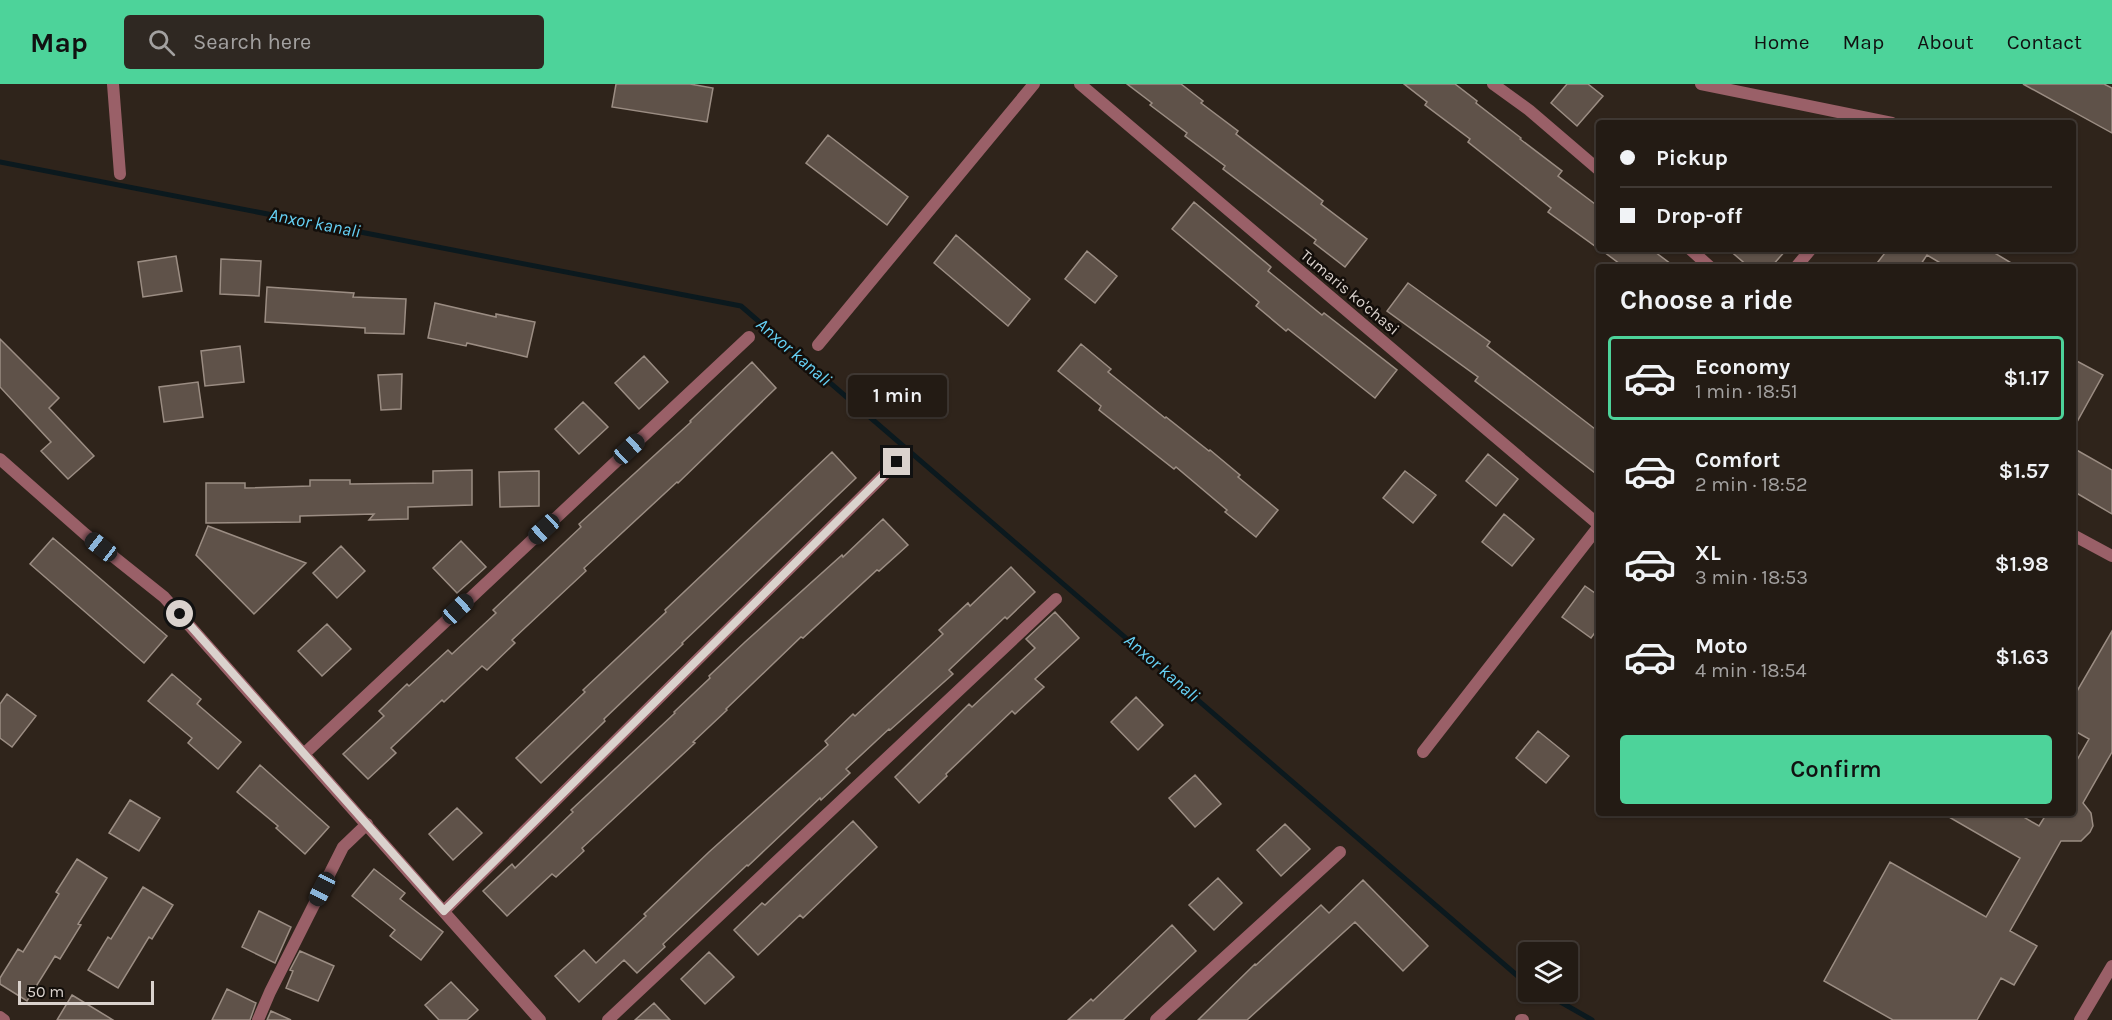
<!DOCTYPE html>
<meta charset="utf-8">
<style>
body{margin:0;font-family:Karla,sans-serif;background:#2f2822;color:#f1f3f6;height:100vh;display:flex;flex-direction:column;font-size:22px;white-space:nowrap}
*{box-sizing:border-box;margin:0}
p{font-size:20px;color:#a3a1a0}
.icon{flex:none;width:33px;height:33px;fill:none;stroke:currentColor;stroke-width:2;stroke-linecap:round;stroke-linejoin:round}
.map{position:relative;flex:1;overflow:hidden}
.details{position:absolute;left:1596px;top:180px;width:480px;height:552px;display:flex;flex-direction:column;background:#231b14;border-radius:6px;box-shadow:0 2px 4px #0004,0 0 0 2px #403934}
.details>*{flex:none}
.banner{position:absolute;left:1596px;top:36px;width:480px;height:132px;border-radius:6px;box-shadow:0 2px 4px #0004,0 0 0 2px #403934;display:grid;align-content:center;height:132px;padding:0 24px;background:#231b14}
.buttons{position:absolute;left:1518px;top:858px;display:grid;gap:12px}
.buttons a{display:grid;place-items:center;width:60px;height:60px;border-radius:6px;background:#231b14;box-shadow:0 2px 4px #0004,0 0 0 2px #403934;font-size:30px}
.scale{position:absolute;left:18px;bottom:15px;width:136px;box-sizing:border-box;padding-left:6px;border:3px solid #dad2cd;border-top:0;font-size:16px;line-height:21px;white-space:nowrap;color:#dad2cd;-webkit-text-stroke:4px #130e0a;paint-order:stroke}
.end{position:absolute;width:27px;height:27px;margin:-14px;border:8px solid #dad2cd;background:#111;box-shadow:0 0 0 3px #111}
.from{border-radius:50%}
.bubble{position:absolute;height:42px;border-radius:6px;background:#231b14;box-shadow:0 2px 4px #0004,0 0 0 2px #403934;font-size:20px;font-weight:600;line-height:42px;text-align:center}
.car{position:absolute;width:18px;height:36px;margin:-18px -9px;border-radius:8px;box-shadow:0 0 4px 2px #0007;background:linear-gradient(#222 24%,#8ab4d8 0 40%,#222 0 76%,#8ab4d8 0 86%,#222 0)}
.banner b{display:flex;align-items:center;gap:21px;height:57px;font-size:22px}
.banner b+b{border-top:2px solid #403934}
.banner i{width:15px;height:15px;background:#f1f3f6}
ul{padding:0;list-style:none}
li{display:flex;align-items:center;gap:18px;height:84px;margin:0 12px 9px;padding:0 12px;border:3px solid transparent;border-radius:6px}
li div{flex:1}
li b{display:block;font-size:22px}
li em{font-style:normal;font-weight:600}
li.selected{border-color:#4dd39a}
li>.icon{width:54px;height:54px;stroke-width:1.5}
h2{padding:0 24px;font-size:27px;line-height:72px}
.button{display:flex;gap:12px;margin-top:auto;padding:12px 24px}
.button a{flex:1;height:69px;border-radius:6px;background:#4dd39a;color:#111;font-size:24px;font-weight:600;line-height:69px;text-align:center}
header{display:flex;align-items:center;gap:36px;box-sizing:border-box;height:84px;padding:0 30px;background:#4dd39a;color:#111}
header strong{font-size:28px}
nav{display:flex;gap:33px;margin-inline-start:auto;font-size:21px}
.search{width:420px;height:54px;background:#2f2822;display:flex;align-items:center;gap:15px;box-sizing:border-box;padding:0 21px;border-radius:6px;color:#a3a1a0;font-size:22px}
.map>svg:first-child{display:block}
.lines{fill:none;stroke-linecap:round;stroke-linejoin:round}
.stream{stroke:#0b191e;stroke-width:5}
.building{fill:#5f5249;stroke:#9b8d83;stroke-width:1.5}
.minor{stroke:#9a6068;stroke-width:12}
.tertiary{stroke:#9a6068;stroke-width:12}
.route{stroke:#dad2cd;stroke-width:8}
.labels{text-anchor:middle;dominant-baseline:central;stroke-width:5;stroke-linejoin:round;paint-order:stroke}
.street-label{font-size:16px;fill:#dad2cd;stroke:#130e0a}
.water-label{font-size:18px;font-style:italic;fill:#65d0f4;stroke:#130e0a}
</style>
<header>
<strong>Map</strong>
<div class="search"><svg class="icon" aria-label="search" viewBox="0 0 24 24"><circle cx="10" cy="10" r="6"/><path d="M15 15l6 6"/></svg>Search here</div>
<nav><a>Home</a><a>Map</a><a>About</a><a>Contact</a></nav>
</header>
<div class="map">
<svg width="2112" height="936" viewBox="0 0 2112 936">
<rect width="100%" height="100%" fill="#2f241b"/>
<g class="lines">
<path class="stream" d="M 0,78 L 741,222 L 1520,894 L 1528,899
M 1543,908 L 1592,936"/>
</g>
<path class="building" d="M 616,0 L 690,0 L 713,4 L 707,38 L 612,23 Z
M 1127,0 L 1181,0 L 1203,17 L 1201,19 L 1238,47 L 1236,50 L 1323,117 L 1321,120 L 1367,155 L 1345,183 L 1314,159 L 1316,156 L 1223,85 L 1225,82 L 1185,52 L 1187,49 L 1150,21 L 1152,19 Z
M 1404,0 L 1455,0 L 1477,17 L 1476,19 L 1521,54 L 1520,55 L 1562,87 L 1558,92 L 1599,123 L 1599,165 L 1548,128 L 1551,124 L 1468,58 L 1470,55 L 1425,21 L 1427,18 Z
M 1567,0 L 1588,0 L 1603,12 L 1577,42 L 1551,19 Z
M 2023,0 L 2104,0 L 2112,4 L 2112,49 Z
M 828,51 L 908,113 L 887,141 L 806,79 Z
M 1194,118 L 1271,183 L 1268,187 L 1322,231 L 1324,229 L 1397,286 L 1375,314 L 1288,245 L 1286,247 L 1256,222 L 1259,218 L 1172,145 Z
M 956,151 L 1030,215 L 1008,242 L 934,179 Z
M 1600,165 L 1651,165 L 1675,183 L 1624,183 Z
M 1728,165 L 1787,165 L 1771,183 L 1749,183 Z
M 1888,165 L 1988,165 L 2018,183 L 1947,183 L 1927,171 L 1919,183 L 1874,183 Z
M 1087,167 L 1117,192 L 1095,219 L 1065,195 Z
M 176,172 L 182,207 L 143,213 L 138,178 Z
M 221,175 L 261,177 L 259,212 L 220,210 Z
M 1408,199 L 1490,258 L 1487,262 L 1599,348 L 1599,392 L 1475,297 L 1478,293 L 1387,227 Z
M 267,203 L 354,209 L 353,213 L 406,215 L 404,250 L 365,249 L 365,244 L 265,238 Z
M 435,219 L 496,233 L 496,230 L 535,238 L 527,273 L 467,259 L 466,262 L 428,254 Z
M 0,255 L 59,314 L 49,324 L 94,372 L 68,395 L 41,367 L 51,358 L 0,303 Z
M 1081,260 L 1111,285 L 1108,288 L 1165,334 L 1166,333 L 1209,367 L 1210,366 L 1240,391 L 1238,393 L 1278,426 L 1256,453 L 1225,428 L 1227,426 L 1176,383 L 1174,385 L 1099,326 L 1101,322 L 1058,287 Z
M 240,262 L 244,298 L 205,302 L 201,267 Z
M 644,272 L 668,298 L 639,325 L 615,299 Z
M 2073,275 L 2103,291 L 2073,345 Z
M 752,278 L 776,304 L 678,399 L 677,398 L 584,484 L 586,487 L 512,556 L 515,559 L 487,586 L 482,582 L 444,618 L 442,616 L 391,664 L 396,669 L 368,695 L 343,670 L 384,632 L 379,627 L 407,600 L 409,602 L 448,566 L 452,570 L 496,529 L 493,526 L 581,443 L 579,440 L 691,338 L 690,337 Z
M 402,290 L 401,325 L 381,326 L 378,291 Z
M 198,298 L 203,333 L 164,338 L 159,303 Z
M 583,318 L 608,343 L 579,370 L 555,345 Z
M 2073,364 L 2112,386 L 2112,430 L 2073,407 Z
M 832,368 L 856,394 L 682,559 L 683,560 L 604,635 L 605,637 L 541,699 L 516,674 L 585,608 L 583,606 L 666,528 L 665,526 Z
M 1488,370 L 1518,395 L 1496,422 L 1466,397 Z
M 472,386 L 472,421 L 408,423 L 408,435 L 369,436 L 374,430 L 300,432 L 300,438 L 206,439 L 206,399 L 245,399 L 245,404 L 310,402 L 310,396 L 350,396 L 350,400 L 433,399 L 433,387 Z
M 539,387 L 539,422 L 500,423 L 499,388 Z
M 1405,387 L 1436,411 L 1413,439 L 1383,414 Z
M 1504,430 L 1534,455 L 1512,482 L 1482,458 Z
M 883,435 L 908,461 L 879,487 L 877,486 L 803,554 L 801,553 L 726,625 L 727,626 L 693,658 L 695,659 L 582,764 L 584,767 L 556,793 L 552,790 L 507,832 L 483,807 L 512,780 L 515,784 L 573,728 L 571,726 L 675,629 L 674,628 L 710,594 L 709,592 L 745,558 L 842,471 L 843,473 Z
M 208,442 L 306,479 L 254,530 L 196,471 Z
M 53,454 L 167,552 L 144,579 L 30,480 Z
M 461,457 L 486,483 L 457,509 L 433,484 Z
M 341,462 L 365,487 L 337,514 L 313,489 Z
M 1011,483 L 1035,508 L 1007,535 L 1005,533 L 949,586 L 953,590 L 890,646 L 889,645 L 846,685 L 850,689 L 821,716 L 820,714 L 748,782 L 747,781 L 663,860 L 665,863 L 637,889 L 624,876 L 579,918 L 555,892 L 584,866 L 596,879 L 646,832 L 644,830 L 709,768 L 828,661 L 825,657 L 853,630 L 855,632 L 943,550 L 939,546 L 968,519 L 970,522 Z
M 1585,502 L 1599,512 L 1599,543 L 1591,554 L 1562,533 Z
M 1055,528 L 1079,554 L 1035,595 L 1044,603 L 1015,630 L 1012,627 L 946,690 L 947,692 L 919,719 L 895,693 L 969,620 L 972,623 L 1035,564 L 1026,555 Z
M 327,540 L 351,565 L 322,592 L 298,567 Z
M 2112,547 L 2112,668 L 2083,719 L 2091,729 L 2093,742 L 2090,748 L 2081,757 L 2061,757 L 2010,847 L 2037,862 L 2014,901 L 2001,894 L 1977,936 L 1893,936 L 1824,897 L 1890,778 L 1986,833 L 2020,774 L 1942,729 L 2017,729 L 2039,742 L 2047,729 L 2073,729 L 2073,683 L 2089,655 L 2073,646 L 2073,614 Z
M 172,590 L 201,615 L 197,620 L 241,658 L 218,685 L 188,659 L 192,654 L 148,617 Z
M 7,610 L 36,632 L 12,663 L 0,654 L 0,620 Z
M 1136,613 L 1163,641 L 1138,666 L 1111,638 Z
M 1538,647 L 1569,672 L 1546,699 L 1516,674 Z
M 260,681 L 329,743 L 305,770 L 276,744 L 278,742 L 237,708 Z
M 1195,691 L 1221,720 L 1195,743 L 1169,714 Z
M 130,716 L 160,734 L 139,767 L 109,749 Z
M 457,724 L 482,749 L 453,776 L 429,750 Z
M 853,737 L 877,763 L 803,834 L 800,831 L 758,871 L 734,846 L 762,819 L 765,821 Z
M 1285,740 L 1310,765 L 1281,792 L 1257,766 Z
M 77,775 L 107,794 L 78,840 L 81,841 L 60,875 L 55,872 L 27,917 L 0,900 L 0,894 L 18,865 L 23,868 L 59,810 L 56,808 Z
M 374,785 L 405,809 L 400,815 L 443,848 L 421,876 L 390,852 L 395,846 L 352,812 Z
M 1218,794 L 1242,819 L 1214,846 L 1189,821 Z
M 1363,796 L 1428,862 L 1403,887 L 1355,838 L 1247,936 L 1198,936 L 1255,880 L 1256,881 L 1321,821 L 1329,829 Z
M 143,803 L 173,821 L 152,855 L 149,853 L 118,904 L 88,886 L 108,853 L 111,855 Z
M 259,827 L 291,843 L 275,879 L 242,863 Z
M 1172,841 L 1196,867 L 1123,936 L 1068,936 L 1091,915 L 1093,917 Z
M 300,867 L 334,882 L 318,917 L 286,904 L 293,887 L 290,886 Z
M 709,868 L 734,893 L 705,920 L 681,895 Z
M 451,898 L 478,926 L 467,936 L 439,936 L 425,921 Z
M 227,905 L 256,919 L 250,936 L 212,936 Z
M 72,911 L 113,936 L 57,936 Z
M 654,919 L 670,936 L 635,936 Z
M 271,927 L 291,936 L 267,936 Z"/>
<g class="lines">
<path class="minor" d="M 113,0 L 120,90
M 1080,0 L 1599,441
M 1493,0 L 1529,26 L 1599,86
M 1701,0 L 1892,39
M 1690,165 L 1710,183
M 1796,183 L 1811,165
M 818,261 L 1034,0
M 2073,451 L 2112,472
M 1423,668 L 1599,442
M 304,670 L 749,253
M 444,827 L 897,378
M 0,933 L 4,936
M 258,936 L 270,908 L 343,763 L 367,740
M 608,936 L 1056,515
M 1156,936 L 1340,768
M 1521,936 L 1523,936
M 2080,936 L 2112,882"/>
<path class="tertiary" d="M 0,375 L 85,450 L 164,513 L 540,936"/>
</g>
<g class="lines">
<path class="route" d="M 180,530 L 444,827 L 897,378"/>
</g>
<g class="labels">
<g class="street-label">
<text transform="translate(1350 208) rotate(40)">Tumaris ko'chasi</text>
</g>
<g class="water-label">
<text transform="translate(315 139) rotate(11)">Anxor kanali</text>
<text transform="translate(794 268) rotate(41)">Anxor kanali</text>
<text transform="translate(1162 584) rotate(41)">Anxor kanali</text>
</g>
</g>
</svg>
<div class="buttons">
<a><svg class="icon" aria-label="layers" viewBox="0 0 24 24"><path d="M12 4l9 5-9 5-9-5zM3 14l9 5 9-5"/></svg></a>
</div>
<div class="scale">50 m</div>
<i class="end from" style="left:180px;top:530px"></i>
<i class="end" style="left:897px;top:378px"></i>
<div class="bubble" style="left:848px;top:291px;width:99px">1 min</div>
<i class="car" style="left:629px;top:365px;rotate:47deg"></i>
<i class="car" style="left:544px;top:445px;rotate:227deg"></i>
<i class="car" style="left:101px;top:463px;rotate:308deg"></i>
<i class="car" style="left:458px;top:525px;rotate:47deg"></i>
<i class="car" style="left:322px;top:805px;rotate:207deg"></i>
<div class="banner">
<b><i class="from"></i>Pickup</b>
<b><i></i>Drop-off</b>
</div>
<section class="details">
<h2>Choose a ride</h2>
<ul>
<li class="selected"><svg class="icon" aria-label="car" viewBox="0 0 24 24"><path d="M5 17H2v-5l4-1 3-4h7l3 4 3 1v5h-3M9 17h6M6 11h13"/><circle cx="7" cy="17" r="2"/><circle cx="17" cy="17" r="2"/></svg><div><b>Economy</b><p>1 min · 18:51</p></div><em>$1.17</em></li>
<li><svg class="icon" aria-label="car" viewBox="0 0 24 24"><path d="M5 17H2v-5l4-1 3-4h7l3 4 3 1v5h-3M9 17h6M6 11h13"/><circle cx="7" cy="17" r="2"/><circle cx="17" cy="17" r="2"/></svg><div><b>Comfort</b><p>2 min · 18:52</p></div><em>$1.57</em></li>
<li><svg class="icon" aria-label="car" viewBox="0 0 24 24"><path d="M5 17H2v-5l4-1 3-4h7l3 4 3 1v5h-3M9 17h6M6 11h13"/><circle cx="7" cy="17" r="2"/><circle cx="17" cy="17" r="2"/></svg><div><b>XL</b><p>3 min · 18:53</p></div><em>$1.98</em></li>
<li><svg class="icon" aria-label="car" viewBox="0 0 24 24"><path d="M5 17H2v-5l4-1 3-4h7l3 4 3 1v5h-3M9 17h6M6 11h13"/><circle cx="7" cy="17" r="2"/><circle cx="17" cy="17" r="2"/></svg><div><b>Moto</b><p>4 min · 18:54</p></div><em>$1.63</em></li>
</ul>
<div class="button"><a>Confirm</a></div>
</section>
</div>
